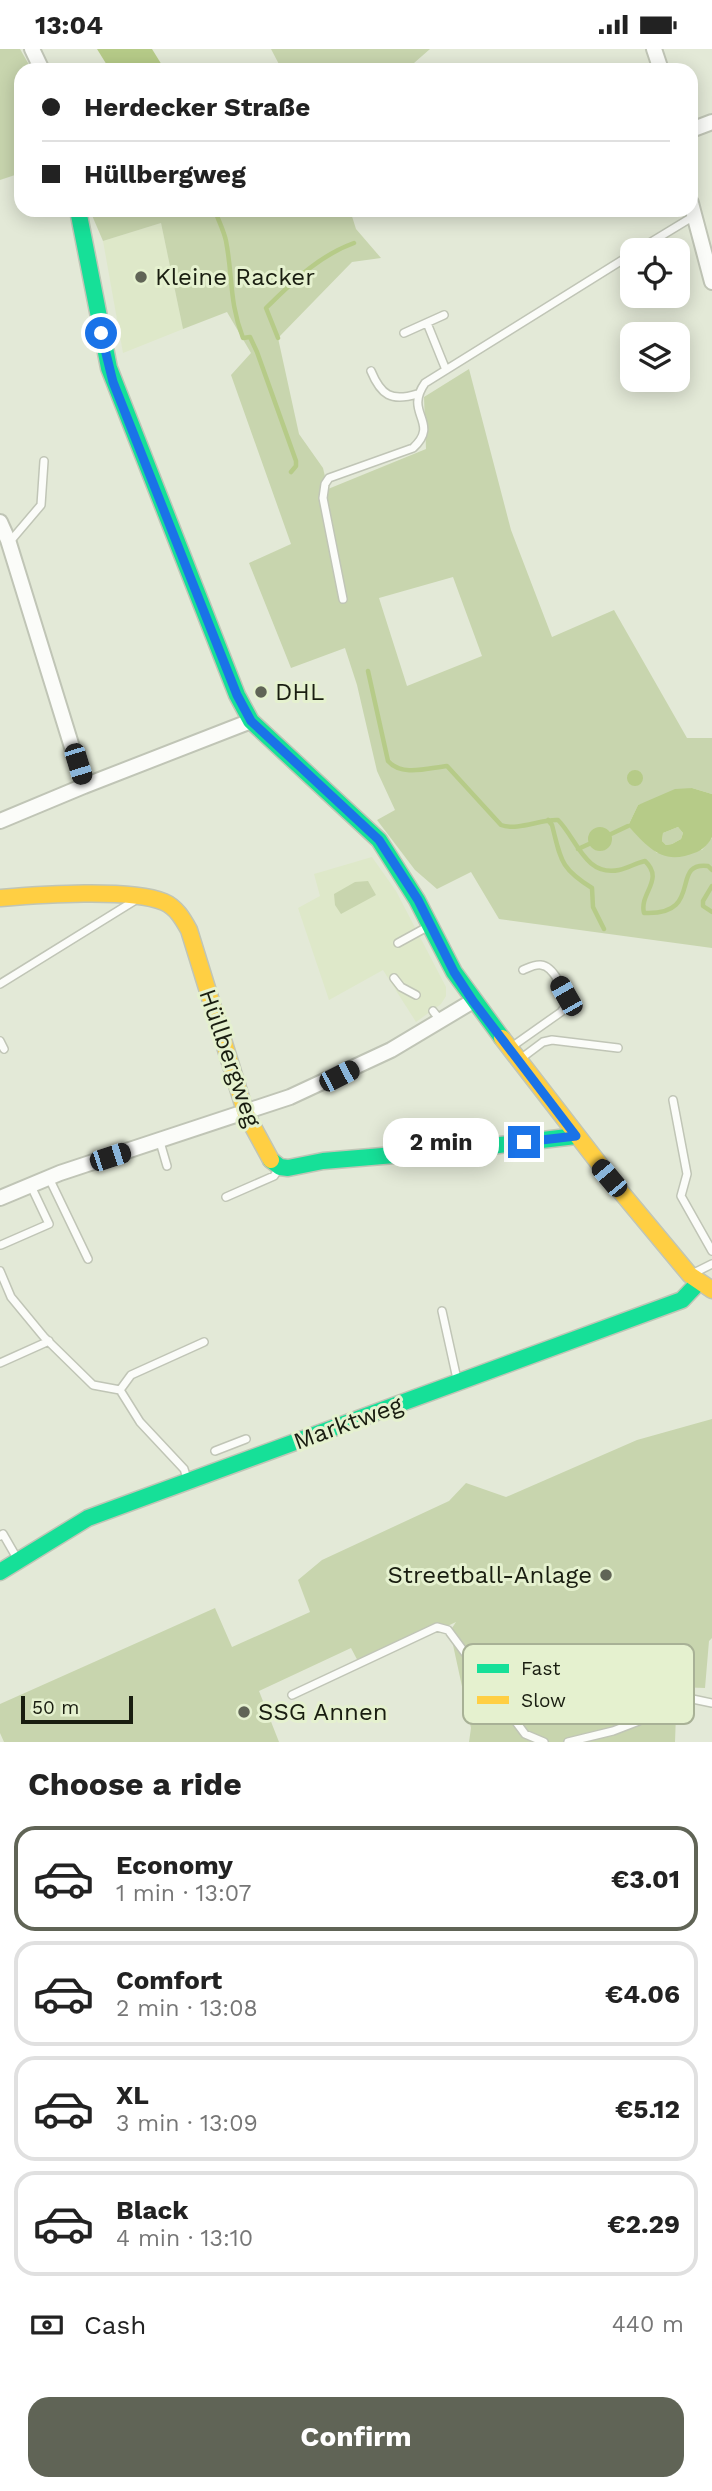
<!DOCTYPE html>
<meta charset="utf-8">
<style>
body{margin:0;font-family:"Work Sans",sans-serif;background:#f2f2f2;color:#222;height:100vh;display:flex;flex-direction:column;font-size:26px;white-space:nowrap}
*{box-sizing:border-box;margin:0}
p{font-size:23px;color:#767676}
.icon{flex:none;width:38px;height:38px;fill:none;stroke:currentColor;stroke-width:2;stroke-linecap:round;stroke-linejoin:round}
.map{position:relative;height:1693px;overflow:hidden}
.side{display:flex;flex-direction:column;background:#fff;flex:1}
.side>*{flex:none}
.hud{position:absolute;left:14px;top:14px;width:684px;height:154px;border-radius:21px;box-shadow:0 4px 18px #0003;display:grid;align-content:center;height:154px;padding:0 28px;background:#fff}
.buttons{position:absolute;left:620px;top:189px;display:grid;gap:14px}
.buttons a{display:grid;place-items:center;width:70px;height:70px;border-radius:14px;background:#fff;box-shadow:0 4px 18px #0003;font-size:35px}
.scale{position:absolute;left:21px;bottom:18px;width:112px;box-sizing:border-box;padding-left:7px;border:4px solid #191d10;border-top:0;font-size:19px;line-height:24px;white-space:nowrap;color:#191d10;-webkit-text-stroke:5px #e5f1cf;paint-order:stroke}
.end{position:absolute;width:32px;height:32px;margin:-16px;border:9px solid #1a73e8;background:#fff;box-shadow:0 0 0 4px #fff}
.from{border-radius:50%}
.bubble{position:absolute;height:49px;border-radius:21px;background:#fff;box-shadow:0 4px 18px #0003;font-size:23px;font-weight:700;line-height:49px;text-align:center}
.car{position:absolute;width:21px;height:42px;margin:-21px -10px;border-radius:9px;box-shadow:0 0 5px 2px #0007;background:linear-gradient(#222 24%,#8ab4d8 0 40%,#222 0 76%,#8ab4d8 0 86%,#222 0)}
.hud b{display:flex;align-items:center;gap:24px;height:66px;font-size:26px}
.hud b+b{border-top:2px solid #e0e0e0}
.hud i{width:18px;height:18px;background:#222}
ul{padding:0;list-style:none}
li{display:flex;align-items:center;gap:21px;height:105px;margin:0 14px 10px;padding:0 14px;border:4px solid #e0e0e0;border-radius:21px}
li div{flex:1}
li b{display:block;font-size:26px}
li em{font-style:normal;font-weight:700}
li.selected{border-color:#606456}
li>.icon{width:63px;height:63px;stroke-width:1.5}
h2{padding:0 28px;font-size:32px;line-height:84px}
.pay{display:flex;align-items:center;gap:18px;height:77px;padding:0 28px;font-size:26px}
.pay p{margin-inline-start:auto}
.action{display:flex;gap:14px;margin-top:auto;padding:14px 28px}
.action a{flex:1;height:80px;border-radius:21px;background:#606456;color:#fff;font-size:28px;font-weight:700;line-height:80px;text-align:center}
.status{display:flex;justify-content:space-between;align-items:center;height:49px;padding:0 35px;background:#fff;direction:ltr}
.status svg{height:19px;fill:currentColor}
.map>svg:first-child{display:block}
.built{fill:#dee8c9}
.green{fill:#c8d5ae;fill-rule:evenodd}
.water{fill:#b6cb88;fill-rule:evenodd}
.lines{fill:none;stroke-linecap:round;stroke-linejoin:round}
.stream{stroke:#b6cb88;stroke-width:4.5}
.lane-casing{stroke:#c0c5b6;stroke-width:10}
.street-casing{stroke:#c0c5b6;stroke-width:18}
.fast-casing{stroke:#c0c5b6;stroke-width:19}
.slow-casing{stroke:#c0c5b6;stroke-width:19}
.lane{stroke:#fbfcf9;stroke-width:7}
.street{stroke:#fbfcf9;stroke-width:14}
.fast{stroke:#16e098;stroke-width:16}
.slow{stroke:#ffcf43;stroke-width:16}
.route{stroke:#1a73e8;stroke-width:9}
.poi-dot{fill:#606456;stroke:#e5f1cf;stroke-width:2.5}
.labels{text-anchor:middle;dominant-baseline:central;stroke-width:6;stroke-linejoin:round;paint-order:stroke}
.poi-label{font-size:24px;fill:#191d10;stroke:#e5f1cf;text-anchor:start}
.street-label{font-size:24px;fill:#191d10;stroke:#e5f1cf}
.key{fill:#e5f1cf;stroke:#a8b196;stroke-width:2}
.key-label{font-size:19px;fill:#191d10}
</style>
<div class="status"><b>13:04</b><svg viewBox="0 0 49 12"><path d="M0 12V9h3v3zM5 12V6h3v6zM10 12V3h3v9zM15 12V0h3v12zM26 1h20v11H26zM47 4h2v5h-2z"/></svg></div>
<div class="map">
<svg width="712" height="1693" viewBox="0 0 712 1693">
<rect width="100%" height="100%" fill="#e3e9d7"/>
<path class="built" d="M 161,174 L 183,280 L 123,304 L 103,192 Z
M 372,808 L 396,842 L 446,938 L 446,947 L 441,955 L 416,973 L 383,921 L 329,951 L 298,859 L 320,847 L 314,825 Z"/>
<path class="green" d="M 0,0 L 20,0 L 32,21 L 21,21 L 21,124 L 0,131 Z
M 271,0 L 430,0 L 406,21 L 282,21 Z
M 96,161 L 350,161 L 356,180 L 381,209 L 352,213 L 278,289 L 299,385 L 323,419 L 328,440 L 426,400 L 424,348 L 469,320 L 511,481 L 552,588 L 614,561 L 687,689 L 712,689 L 712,745 L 692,739 L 638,756 L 628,777 L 657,804 L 702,801 L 712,789 L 712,899 L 499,870 L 471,823 L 437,840 L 415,821 L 377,771 L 395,761 L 377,722 L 357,636 L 345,599 L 291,619 L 249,514 L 291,495 L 231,326 L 251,304 L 227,263 L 183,280 L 161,174 L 103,192 L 91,164 ZM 453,528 L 482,607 L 407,637 L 379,549 Z
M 678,778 L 683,784 L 681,790 L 672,795 L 666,796 L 662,792 L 663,784 Z
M 368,832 L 376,846 L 341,865 L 335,856 L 334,845 L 355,833 Z
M 712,1370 L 712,1589 L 709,1592 L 705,1639 L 677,1638 L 675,1693 L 469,1693 L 471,1679 L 450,1582 L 456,1573 L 361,1618 L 351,1599 L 259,1642 L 279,1693 L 4,1693 L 0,1684 L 0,1655 L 215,1559 L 232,1598 L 310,1563 L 298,1531 L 322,1511 L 449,1452 L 466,1434 L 506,1448 L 637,1391 Z"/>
<path class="water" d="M 97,0 L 152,0 L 165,21 L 110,21 Z
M627 729a8 8 0 1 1 16 0a8 8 0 1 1-16 0Z
M 692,739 L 712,745 C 712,755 712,779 712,788 C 710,794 702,801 697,803 C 663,817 651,801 628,777 L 638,756 L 675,740 ZM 678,778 L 683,784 L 681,790 L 672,795 L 666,796 L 662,792 L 663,784 Z
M588 790a12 12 0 1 1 24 0a12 12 0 1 1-24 0Z"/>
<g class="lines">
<path class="stream" d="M 215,161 C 218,171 224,182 226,192 C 233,228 229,253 243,289 L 250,288 L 257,303 L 296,412 L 296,417 L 291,423
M 278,289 L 266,259 C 293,233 318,207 354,194
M 368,622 L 388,712 C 402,728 428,719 447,717 L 501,776 C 518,782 541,770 558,771 C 577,790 585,828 619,821 C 628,819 636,814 645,812 C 665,831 639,844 644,864 C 705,867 669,812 708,817 L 712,821
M 548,771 L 552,776 C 561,811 560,819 592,839 L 593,858 L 604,880
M 611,785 L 628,777
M 578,800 L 589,795
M 712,837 L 703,852 L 703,857 L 712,863"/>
<defs>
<path id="lane" d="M 638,201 L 694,167
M 427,274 L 446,321
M 404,284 L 444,266
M 371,322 C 381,346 391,353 417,345
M 8,491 L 13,489 L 41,456 L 44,412
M 343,550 L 323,449 L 325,435 L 329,429 L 413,399 C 441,373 403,365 425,334 L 632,205
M 398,894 L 429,877
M 394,929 L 401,938 L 416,946
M 0,935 L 134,852
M 433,962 L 440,971
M 0,992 L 4,1000
M 510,999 L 561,963 L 567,955 C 565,943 554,917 541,916 C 535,915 528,919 523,921
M 519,1011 L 543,993 L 552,991 L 618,999
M 673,1051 L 687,1125 L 681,1147 L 712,1202
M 160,1093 L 167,1117
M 49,1129 L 88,1210
M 226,1148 L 274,1127 L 280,1118
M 1,1196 L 49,1175 L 31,1137
M 0,1222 L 11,1248 L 44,1288 L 93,1336 L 120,1341
M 694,1224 L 712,1215
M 442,1262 L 457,1330
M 0,1314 L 49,1292
M 215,1402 L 246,1390
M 188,1432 L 184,1420 L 140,1373 L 120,1341 L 131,1326 L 204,1293
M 0,1487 L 3,1485 L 18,1511
M 292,1646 L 437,1578 L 448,1581 L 525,1685 L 544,1693
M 568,1693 L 613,1682 L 639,1672 L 667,1649 L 683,1648 L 712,1654"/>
<path id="street" d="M 32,0 L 42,21
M 654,0 L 661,21
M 691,81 L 712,73
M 691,154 L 712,233
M 0,473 L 8,491 L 84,737
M 0,772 L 84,737 L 251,672
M 0,1149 L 60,1124 L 290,1048 L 391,1001 L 473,952"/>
<path id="fast" d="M 78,161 L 109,319 L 237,646 L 251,672 L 379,791 L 417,851 L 454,923 L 502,989
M 271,1111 L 280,1118 L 288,1119 L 323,1112 L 466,1100 L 576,1087
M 0,1523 L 88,1469 L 682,1251 L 699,1233"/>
<path id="slow" d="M 0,849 C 39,846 129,839 164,853 C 176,858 183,870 189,881 L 246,1065 L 271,1111
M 502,989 L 621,1143 L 690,1226 L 712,1241"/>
</defs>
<use href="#lane" class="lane-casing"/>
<use href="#street" class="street-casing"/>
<use href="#fast" class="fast-casing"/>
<use href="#slow" class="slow-casing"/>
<use href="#lane" class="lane"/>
<use href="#street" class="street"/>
<use href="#fast" class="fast"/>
<use href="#slow" class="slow"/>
</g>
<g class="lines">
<path class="route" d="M 101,284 L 113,333 L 237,646 L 251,672 L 379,791 L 418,851 L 454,923 L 473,952 L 576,1087 L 524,1093"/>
</g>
<g class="poi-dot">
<circle cx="141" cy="228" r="7"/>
<circle cx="261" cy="643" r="7"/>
<circle cx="606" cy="1526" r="7"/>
<circle cx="244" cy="1663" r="7"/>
</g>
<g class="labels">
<g class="poi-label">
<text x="155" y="228">Kleine Racker</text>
<text x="275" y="643">DHL</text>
<text x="592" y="1526" text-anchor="end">Streetball-Anlage</text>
<text x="258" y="1663">SSG Annen</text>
</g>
<g class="street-label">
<text transform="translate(230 1009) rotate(71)">Hüllbergweg</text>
<text transform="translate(348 1374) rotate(-20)">Marktweg</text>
</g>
</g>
<rect x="463" y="1595" width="231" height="80" rx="10" class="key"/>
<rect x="477" y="1615" width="32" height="9" fill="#16e098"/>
<rect x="477" y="1647" width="32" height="8" fill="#ffcf43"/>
<g class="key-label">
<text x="521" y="1626">Fast</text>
<text x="521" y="1658">Slow</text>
</g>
</svg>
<div class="buttons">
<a><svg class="icon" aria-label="locate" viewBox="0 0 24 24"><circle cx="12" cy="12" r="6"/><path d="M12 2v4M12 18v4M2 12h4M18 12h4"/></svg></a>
<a><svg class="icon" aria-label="layers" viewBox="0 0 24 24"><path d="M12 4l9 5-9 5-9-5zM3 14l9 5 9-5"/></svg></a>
</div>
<div class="scale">50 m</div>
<i class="end from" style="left:101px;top:284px"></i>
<i class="end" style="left:524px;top:1093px"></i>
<div class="bubble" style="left:383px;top:1069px;width:116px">2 min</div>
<i class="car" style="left:78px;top:715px;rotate:163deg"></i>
<i class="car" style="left:566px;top:947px;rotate:330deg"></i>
<i class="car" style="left:339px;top:1027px;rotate:63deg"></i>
<i class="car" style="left:110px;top:1108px;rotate:72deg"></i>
<i class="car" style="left:609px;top:1129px;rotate:320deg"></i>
<div class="hud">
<b><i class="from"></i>Herdecker Straße</b>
<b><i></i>Hüllbergweg</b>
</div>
</div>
<section class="side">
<h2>Choose a ride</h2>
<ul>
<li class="selected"><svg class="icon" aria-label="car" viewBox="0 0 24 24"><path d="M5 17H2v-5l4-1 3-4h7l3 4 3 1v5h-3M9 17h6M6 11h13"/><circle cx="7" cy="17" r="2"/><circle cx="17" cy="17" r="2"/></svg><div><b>Economy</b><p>1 min · 13:07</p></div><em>€3.01</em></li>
<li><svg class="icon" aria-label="car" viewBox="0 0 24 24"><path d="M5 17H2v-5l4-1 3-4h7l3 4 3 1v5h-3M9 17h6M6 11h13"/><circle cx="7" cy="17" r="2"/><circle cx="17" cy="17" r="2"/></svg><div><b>Comfort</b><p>2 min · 13:08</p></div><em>€4.06</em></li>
<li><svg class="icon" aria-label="car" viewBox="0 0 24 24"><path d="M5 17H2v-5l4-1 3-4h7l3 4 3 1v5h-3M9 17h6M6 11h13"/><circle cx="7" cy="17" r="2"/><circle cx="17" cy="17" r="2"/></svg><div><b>XL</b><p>3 min · 13:09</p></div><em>€5.12</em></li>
<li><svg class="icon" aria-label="car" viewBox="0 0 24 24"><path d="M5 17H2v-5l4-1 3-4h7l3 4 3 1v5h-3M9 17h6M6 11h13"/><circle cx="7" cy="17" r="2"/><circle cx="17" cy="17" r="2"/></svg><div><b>Black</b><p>4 min · 13:10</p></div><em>€2.29</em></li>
</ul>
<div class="pay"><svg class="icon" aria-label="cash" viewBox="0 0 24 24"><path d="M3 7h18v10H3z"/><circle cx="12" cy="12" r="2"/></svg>Cash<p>440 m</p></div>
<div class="action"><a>Confirm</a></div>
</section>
